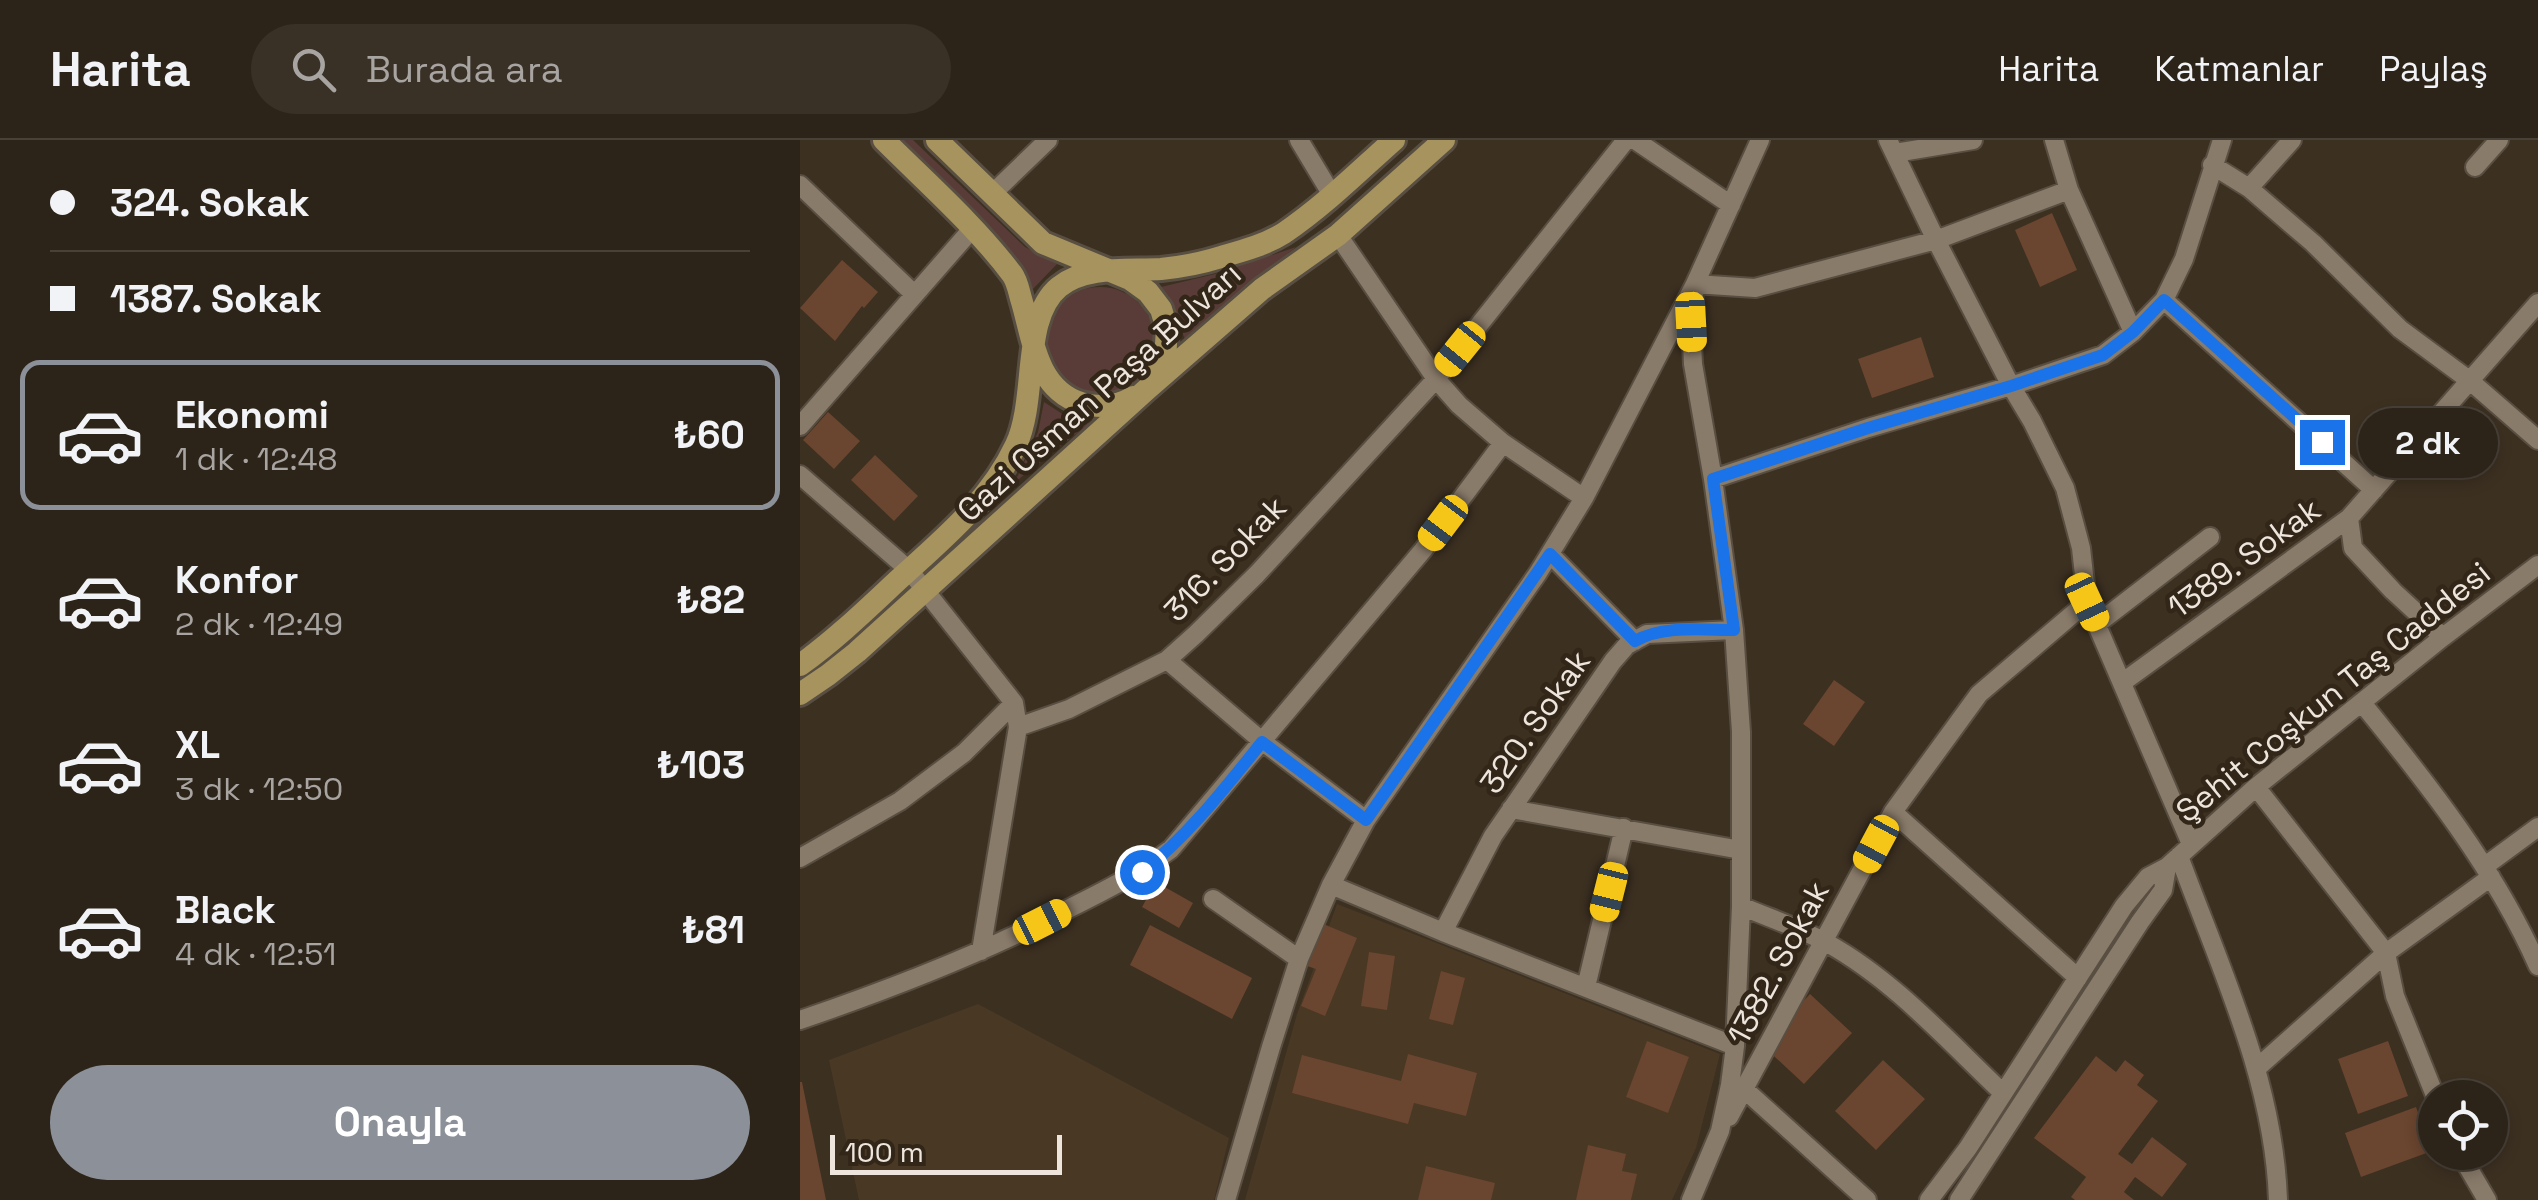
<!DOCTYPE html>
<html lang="tr">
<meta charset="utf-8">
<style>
body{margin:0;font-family:"Space Grotesk",sans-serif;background:#393026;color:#f1f3f6;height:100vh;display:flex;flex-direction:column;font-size:38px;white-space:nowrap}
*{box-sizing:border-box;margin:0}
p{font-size:32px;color:#a7a4a2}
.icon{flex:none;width:55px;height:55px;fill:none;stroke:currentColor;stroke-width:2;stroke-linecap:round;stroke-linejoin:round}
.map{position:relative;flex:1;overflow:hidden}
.sheet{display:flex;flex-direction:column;background:#2d2419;width:800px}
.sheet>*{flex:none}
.banner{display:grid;align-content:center;height:220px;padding:0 50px;background:#2d2419}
.controls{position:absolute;left:1618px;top:940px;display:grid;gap:20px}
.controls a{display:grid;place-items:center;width:90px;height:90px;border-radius:50%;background:#2d2419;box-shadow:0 5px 15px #0003,0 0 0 2px #484138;font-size:50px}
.scale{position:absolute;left:30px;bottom:25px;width:232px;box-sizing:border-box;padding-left:10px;border:5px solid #eee6dd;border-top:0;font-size:28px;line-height:35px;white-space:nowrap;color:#eee6dd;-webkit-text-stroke:8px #322618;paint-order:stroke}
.end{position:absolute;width:45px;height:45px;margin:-22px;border:12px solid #1a73e8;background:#fff;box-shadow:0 0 0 5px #fff}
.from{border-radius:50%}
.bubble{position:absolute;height:70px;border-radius:35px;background:#2d2419;box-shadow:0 5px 15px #0003,0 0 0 2px #484138;font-size:32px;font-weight:700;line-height:70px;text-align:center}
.car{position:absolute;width:30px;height:60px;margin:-30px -15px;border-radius:12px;box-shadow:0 0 8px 2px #0007;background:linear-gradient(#f5c518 24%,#345 0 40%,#f5c518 0 76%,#345 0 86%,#f5c518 0)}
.banner b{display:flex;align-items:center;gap:35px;height:95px;font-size:38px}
.banner b+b{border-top:2px solid #484138}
.banner i{width:25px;height:25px;background:#f1f3f6}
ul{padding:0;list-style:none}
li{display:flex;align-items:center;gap:30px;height:150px;margin:0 20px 15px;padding:0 30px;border:5px solid transparent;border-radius:20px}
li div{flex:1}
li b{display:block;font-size:38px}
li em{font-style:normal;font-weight:700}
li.on{border-color:#8c9099}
li>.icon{width:90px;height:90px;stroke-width:1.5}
.cta{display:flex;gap:20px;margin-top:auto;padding:20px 50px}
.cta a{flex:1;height:115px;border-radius:60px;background:#8c9099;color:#fff;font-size:40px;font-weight:700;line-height:115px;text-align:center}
header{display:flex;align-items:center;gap:60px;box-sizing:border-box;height:140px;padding:0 50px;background:#2d2419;border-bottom:2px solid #484138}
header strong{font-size:48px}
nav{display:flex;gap:55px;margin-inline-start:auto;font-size:35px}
.search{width:700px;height:90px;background:#393026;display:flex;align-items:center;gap:25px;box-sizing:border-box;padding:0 35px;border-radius:55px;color:#a7a4a2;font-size:38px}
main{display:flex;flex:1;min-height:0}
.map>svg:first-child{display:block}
.built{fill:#493824}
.green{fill:#593c37}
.building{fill:#6a452f}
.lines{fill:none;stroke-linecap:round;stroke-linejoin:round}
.minor-casing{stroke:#584e41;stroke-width:22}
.major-casing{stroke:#584e41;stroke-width:28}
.minor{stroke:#897b6a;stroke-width:18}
.major{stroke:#a6935d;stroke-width:22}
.route{stroke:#1a73e8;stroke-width:12}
.labels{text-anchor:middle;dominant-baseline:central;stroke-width:9;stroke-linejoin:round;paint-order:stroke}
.street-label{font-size:32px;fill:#eee6dd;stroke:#322618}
</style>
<header>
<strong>Harita</strong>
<div class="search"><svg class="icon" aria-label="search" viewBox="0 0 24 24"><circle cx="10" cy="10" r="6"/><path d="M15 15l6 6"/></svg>Burada ara</div>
<nav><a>Harita</a><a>Katmanlar</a><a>Paylaş</a></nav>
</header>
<main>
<section class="sheet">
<div class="banner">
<b><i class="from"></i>324. Sokak</b>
<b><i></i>1387. Sokak</b>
</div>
<ul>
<li class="on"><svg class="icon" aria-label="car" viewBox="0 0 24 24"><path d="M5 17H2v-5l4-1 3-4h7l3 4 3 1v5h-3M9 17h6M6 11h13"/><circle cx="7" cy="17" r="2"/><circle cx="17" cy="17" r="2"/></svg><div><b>Ekonomi</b><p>1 dk · 12:48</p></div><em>₺60</em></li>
<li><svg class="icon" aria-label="car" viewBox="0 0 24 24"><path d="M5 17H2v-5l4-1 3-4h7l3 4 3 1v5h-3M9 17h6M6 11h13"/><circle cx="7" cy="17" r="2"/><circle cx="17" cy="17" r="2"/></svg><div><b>Konfor</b><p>2 dk · 12:49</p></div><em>₺82</em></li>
<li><svg class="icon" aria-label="car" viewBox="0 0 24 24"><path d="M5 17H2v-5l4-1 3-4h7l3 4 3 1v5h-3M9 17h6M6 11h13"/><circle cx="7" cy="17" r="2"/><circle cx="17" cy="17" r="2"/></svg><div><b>XL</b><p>3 dk · 12:50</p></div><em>₺103</em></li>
<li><svg class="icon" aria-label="car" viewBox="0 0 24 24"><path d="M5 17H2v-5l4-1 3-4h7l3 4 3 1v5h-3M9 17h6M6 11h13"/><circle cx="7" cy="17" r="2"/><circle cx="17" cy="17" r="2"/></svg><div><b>Black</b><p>4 dk · 12:51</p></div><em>₺81</em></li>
</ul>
<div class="cta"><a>Onayla</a></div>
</section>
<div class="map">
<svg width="1738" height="1060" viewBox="0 0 1738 1060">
<rect width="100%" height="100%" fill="#3c3021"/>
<path class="built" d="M 537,764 L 920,914 L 896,1008 L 872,1060 L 445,1060 L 497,874 Z
M 178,864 L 429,998 L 414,1060 L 59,1060 L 29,920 Z"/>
<path class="green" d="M 93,0 L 113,0 L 225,107 L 257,124 L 230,152 Z
M 496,107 L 385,199 L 376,178 L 357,148 L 415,134 Z
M245 202a55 55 0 1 1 110 0a55 55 0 1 1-110 0Z
M 244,262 L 267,277 L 290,283 L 215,342 L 238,292 Z"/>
<path class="building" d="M 1252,73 L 1277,130 L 1240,147 L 1215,90 Z
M 42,120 L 78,152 L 64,168 L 62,166 L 35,201 L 0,168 Z
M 1121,197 L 1134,237 L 1072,258 L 1058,219 Z
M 28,272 L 60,301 L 34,329 L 3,300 Z
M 75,315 L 118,356 L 94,381 L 51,340 Z
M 1034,540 L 1065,562 L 1034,606 L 1003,584 Z
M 356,742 L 393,763 L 379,788 L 342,767 Z
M 521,783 L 557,798 L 525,876 L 501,866 L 516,829 L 504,825 Z
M 350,785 L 452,838 L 432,879 L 330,825 Z
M 569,812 L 595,816 L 587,870 L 561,866 Z
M 641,831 L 665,838 L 653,885 L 629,879 Z
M 1010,854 L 1052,893 L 1004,944 L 962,905 Z
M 847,901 L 889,917 L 868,973 L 826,957 Z
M 1588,901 L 1608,956 L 1558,974 L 1538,919 Z
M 608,914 L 677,933 L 666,976 L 614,963 L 608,984 L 492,953 L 502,915 L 601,941 Z
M 1296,916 L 1316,932 L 1325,920 L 1344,935 L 1337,945 L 1358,961 L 1318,1014 L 1332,1024 L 1352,997 L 1387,1024 L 1362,1057 L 1335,1037 L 1324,1052 L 1334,1060 L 1275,1060 L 1271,1057 L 1286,1037 L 1234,998 Z
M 1083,920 L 1125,959 L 1076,1010 L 1035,971 Z
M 0,942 L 2,942 L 26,1060 L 0,1060 Z
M 1616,967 L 1632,1011 L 1561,1037 L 1545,993 Z
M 788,1005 L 826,1014 L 822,1031 L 837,1034 L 831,1060 L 776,1060 Z
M 626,1026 L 695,1043 L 691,1060 L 618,1060 Z"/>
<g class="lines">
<defs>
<path id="minor" d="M 499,0 L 532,55
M 835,0 L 931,65
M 1088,0 L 1136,100 L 1211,246 L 1232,281 L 1265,348 L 1281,408 L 1287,462 L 1391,704
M 1254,0 L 1269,50 L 1333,192
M 1095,13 L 1173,0
M 1412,25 L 1449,48 L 1513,103 L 1600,189 L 1669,240 L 1738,300
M 1675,27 L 1699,0
M 0,45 L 114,154
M 1449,48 L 1492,0
M 192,54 L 248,0
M 538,95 L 636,239 L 659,265 L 703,303 L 784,358
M 1364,160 L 1574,350
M 0,286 L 172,89
M 0,335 L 109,430 L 214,563 L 218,587 L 181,811
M 913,339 L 1068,288 L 1211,246 L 1303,215 L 1333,192 L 1364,160 L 1384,119 L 1422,0
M 1549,378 L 1553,408 L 1593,451 L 1643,497
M 750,414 L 835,501
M 1297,484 L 1410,397
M 367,520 L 463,602 L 566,680
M 1323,542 L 1549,378 L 1738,163
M 1562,563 C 1629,645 1695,729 1738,826
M 218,587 L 269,569 L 367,520 L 396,494 L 457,434 L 636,239 L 826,0
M 1456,647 L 1586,813 L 1595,856 L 1636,958
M 711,669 L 941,710
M 1093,672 L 1278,838
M 1379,716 C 1420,828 1474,940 1478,1060
M 0,718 L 100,661 L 164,613 L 214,563
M 1685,726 L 1738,687
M 531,745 L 643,792 L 935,906
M 413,759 L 499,819
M 941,766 C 969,778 1000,788 1027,803 C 1094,840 1148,901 1203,953
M 643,792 L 693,696 L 813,521 L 827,505 L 847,494 L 934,490
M 786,847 L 824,688
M 0,880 C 91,849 179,815 264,771 C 302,752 337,735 371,709 L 623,410 L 703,303
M 1457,928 L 1586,813 L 1691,737
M 944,949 L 1067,1060
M 929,977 L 1093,672 L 1179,554 L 1287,462
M 1659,1012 L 1687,1060
M 426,1060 L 471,907 L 499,819 L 531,745 L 566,680 L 738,433 L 784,358 L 895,144 L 955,148 L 1136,100 L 1269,50
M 891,1060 L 920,991 L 930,945 L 935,906 L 941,766 L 941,592 L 934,490 L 913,339 L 893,224 L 891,182 L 895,144 L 960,0
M 1129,1060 L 1168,1008 L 1324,766 L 1348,737 L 1367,727 L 1456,647 L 1643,497 L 1738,425
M 1159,1060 L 1340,782 L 1363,750 L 1367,727"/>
<path id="major" d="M 84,0 C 127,43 175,85 212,134 C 218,142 219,153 222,162 C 233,200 237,249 281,263 C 299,268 317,267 333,257
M 137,0 L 243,103 L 330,139 L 348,152 L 361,169 L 367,189 L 365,219 L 355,236
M 0,525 C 35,500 66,470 97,441 C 142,400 190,361 216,305 C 238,258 221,178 259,147 C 286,125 329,131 361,129 C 381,127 402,123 421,117 C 442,111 465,105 484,93 C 524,66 559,31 594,0
M 0,554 L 28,535 L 57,512 L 346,250 L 462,149 L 538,95 L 644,0"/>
</defs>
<use href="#minor" class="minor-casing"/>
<use href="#major" class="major-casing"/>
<use href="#minor" class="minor"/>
<use href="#major" class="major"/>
</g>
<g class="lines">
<path class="route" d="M 342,732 C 389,695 425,648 462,602 L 566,680 L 750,414 L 835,501 C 863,485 903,490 934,490 L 913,339 L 1068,288 L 1211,246 L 1303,215 L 1333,192 L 1364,160 L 1522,302"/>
</g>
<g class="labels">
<g class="street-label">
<text transform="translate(299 252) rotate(-42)">Gazi Osman Paşa Bulvarı</text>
<text transform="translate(1444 418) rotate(-36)">1389. Sokak</text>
<text transform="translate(425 419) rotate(-46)">316. Sokak</text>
<text transform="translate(1533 552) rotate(-39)">Şehit Coşkun Taş Caddesi</text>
<text transform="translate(735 582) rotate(-55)">320. Sokak</text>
<text transform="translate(978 823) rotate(-62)">1382. Sokak</text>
</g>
</g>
</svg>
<div class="controls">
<a><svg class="icon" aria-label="locate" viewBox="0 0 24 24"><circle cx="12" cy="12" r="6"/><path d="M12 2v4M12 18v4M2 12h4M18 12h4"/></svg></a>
</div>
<div class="scale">100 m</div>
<i class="end from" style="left:342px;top:732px"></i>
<i class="end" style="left:1522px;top:302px"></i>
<div class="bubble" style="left:1558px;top:268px;width:140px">2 dk</div>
<i class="car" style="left:891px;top:182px;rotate:177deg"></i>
<i class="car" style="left:660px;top:209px;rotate:219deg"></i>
<i class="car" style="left:643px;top:383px;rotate:217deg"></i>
<i class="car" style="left:1287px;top:462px;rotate:155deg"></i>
<i class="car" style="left:1076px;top:704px;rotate:208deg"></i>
<i class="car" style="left:809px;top:752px;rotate:194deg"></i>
<i class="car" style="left:242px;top:782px;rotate:63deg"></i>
</div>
</main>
